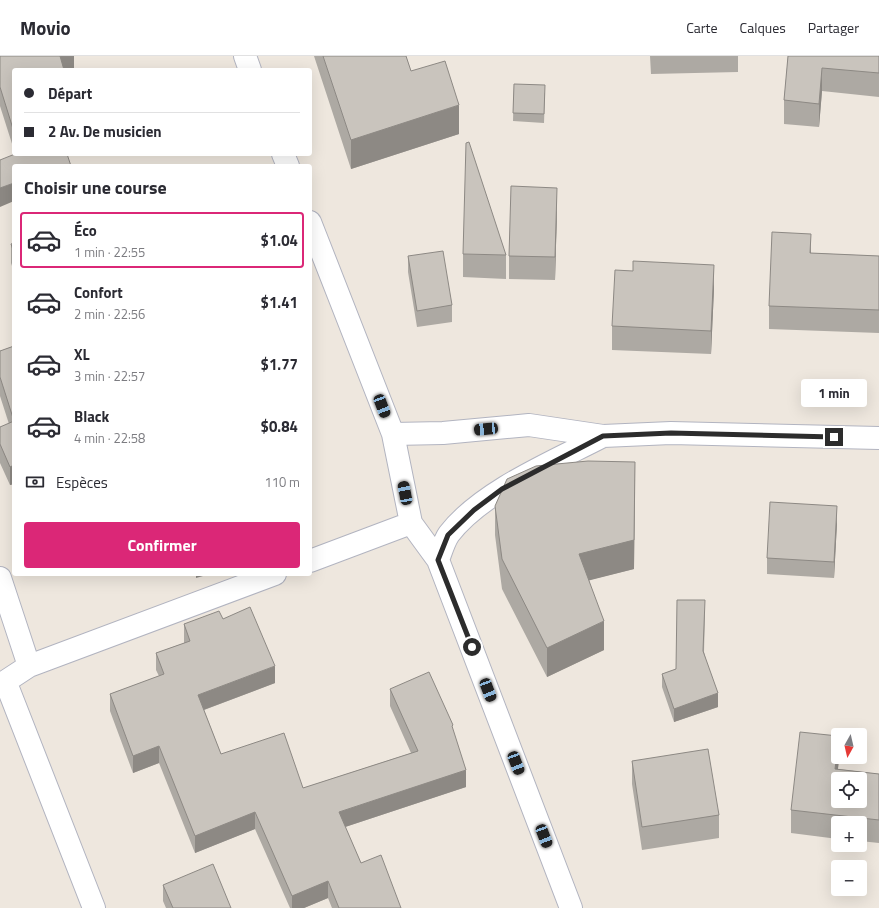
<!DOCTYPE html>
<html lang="fr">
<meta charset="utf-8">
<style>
body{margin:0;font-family:"Titillium Web",sans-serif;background:#f2f2f3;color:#2b2b33;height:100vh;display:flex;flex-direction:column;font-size:15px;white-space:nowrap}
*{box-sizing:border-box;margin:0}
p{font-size:13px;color:#7c7c81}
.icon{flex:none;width:22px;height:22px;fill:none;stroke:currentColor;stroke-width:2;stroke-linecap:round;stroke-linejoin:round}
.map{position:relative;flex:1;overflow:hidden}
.side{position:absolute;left:12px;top:108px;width:300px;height:412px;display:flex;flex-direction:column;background:#fff;border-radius:4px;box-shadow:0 4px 16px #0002}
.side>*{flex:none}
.hud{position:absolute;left:12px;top:12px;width:300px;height:88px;border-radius:4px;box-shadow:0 4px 16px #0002;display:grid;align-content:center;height:88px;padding:0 12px;background:#fff}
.needle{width:26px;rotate:188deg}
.controls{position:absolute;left:831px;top:672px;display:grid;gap:8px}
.controls a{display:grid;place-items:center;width:36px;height:36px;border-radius:4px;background:#fff;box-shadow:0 4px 16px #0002;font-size:20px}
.end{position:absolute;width:18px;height:18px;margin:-9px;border:5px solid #2c2c2c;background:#fff;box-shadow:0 0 0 2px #fff}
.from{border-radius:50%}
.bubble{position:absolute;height:28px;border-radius:4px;background:#fff;box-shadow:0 4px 16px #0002;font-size:13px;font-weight:700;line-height:28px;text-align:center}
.car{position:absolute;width:12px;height:24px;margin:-12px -6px;border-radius:5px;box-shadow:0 0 3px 1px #0007;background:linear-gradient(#222 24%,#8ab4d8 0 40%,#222 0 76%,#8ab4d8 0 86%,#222 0)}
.hud b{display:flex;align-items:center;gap:14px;height:38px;font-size:15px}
.hud b+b{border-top:1px solid #e1e1e2}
.hud i{width:10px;height:10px;background:#2b2b33}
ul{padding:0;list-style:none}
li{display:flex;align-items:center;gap:12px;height:56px;margin:0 8px 6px;padding:0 4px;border:2px solid transparent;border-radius:4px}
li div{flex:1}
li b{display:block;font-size:15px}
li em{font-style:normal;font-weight:700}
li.selected{border-color:#db2777}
li>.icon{width:36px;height:36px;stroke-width:1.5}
h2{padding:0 12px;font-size:18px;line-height:48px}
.pay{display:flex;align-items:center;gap:10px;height:44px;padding:0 12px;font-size:15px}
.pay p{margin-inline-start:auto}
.action{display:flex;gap:8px;margin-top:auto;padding:8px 12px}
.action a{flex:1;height:46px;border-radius:4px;background:#db2777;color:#fff;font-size:16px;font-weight:700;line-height:46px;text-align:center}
header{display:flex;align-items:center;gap:24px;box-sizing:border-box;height:56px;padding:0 20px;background:#fff;border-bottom:1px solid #e1e1e2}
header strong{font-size:19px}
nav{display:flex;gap:22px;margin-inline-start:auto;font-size:14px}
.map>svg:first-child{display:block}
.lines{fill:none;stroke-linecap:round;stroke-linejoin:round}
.minor-casing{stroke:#b2b4c0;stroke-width:24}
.minor{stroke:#fff;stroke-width:22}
.wall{fill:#ada9a3}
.shaded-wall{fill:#8d8984}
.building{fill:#c9c4bd;stroke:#8d8984;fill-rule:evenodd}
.route{stroke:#2c2c2c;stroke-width:5}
</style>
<header>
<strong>Movio</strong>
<nav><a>Carte</a><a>Calques</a><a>Partager</a></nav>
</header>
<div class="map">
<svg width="879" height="852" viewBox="0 0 879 852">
<rect width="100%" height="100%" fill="#eee7de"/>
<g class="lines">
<defs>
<path id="minor" d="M 245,0 L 250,14
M 283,98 L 288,110
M 310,166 L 393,378 L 411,467 L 438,504 L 571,852
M 393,378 L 443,377 L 529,369 L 603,380 L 671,377 L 879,382
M 438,504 C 441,496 444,485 449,478 C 482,435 555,405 603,380
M 310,505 L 411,467
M 0,522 L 29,610
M 6,627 L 94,852
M 0,629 L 29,610 L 275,518"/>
</defs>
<use href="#minor" class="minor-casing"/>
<use href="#minor" class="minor"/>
</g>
<path class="wall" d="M 0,0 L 74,0 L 74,12 L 68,14 L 14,14 L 14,94 L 0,50 Z
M 314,0 L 406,0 L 411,15 L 459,78 L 351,113 Z
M 650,0 L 738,0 L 738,16 L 651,18 Z
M 788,0 L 879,0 L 879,41 L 822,35 L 819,71 L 784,68 L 784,44 Z
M 514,28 L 545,37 L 544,67 L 513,65 Z
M 557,155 L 555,224 L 509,223 L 509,200 Z
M 14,187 L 14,216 L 11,207 L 11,188 Z
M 811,197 L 879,200 L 879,277 L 769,273 L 769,250 Z
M 463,198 L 506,199 L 506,223 L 463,221 Z
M 408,200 L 452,249 L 452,266 L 417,271 L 408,216 Z
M 714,233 L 711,298 L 612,294 L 612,270 Z
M 14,290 L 14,428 L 10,429 L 0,407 L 0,371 L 9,368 L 0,340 L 0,295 Z
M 635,436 L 634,513 L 589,524 L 604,594 L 547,621 L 502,533 L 495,479 L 495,450 Z
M 837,467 L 834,522 L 767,518 L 767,502 Z
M 705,558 L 704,596 L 718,651 L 674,666 L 662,631 L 662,618 L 676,613 Z
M 223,563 L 275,627 L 204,654 L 221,698 L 303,732 L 411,697 L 390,650 L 390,633 L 453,675 L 466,731 L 345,771 L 361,807 L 401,852 L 332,852 L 328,842 L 304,852 L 290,852 L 255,773 L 195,797 L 159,707 L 133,717 L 110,655 L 110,638 L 159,620 L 156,614 L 156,597 L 184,587 L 184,568 Z
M 839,701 L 838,713 L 879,718 L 879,787 L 860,785 L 860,767 L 838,767 L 838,783 L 791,777 L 791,754 Z
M 632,705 L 719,759 L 719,782 L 642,794 L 632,728 Z
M 163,829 L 231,852 L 166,852 L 163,845 Z"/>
<path class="shaded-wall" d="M 60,0 L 74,0 L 74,12 L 68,14 L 60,14 Z
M 822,12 L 822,35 L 819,71 L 819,48 Z
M 459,49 L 459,78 L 351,113 L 351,84 Z
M 14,127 L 14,145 L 0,151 L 0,132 Z
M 557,132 L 557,155 L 555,224 L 555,201 Z
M 811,178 L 811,201 L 810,197 Z
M 714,209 L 714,233 L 711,298 L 711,275 Z
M 635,406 L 634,513 L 579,527 L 579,498 Z
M 14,409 L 14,428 L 10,429 L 10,411 Z
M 837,450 L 837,467 L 834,522 L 834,506 Z
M 196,518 L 210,518 L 196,522 Z
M 604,565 L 604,594 L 547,621 L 547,592 Z
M 275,610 L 275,627 L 198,656 L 198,639 Z
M 718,637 L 718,651 L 674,666 L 674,653 Z
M 838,689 L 838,701 L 839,701 L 839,704 L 835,736 L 835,713 Z
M 159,690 L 159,707 L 133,717 L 133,700 Z
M 466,714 L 466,731 L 339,773 L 339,756 Z
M 255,756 L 255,773 L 195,797 L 195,780 Z
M 328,825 L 328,842 L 304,852 L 292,852 L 292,840 Z"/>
<path class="building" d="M 0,0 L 60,0 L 64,14 L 14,14 L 14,76 L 0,31 Z
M 323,0 L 406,0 L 411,15 L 445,5 L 459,49 L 351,84 Z
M 788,0 L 879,0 L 879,17 L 822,12 L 819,48 L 784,44 Z
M 514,28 L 545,29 L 544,58 L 513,57 Z
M 469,86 L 506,199 L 463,198 L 466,87 Z
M 15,98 L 67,98 L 71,110 L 14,110 L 14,127 L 0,132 L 0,104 Z
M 511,130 L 557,132 L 555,201 L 509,200 Z
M 772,176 L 811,178 L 810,197 L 879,200 L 879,254 L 769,250 Z
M 14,187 L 14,197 L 11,188 Z
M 443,195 L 452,249 L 417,255 L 408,200 Z
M 633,205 L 714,209 L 711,275 L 612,270 L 615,214 L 633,215 Z
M 14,290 L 14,365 L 0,321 L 0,295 Z
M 14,365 L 14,409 L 10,411 L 0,388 L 0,371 Z
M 588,405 L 635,406 L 634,484 L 579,498 L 604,565 L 547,592 L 502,503 L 495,450 L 507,423 L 536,410 Z
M 770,446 L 837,450 L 834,506 L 767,502 Z
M 677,544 L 705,544 L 703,595 L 718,637 L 674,653 L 662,618 L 676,613 Z
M 250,551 L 275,610 L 198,639 L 221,698 L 284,677 L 303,732 L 418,695 L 390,633 L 429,616 L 453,669 L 452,670 L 466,714 L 339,756 L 361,807 L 381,799 L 401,852 L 339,852 L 328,825 L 292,840 L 255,756 L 195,780 L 159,690 L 133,700 L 110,638 L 164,618 L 156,597 L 190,585 L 184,568 L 219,555 L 223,563 Z
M 800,676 L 838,680 L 838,689 L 835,713 L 879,718 L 879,764 L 791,754 ZM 838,723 L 860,723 L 860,745 L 838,745 Z
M 708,693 L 719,759 L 642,771 L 632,705 Z
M 213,808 L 231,852 L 173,852 L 163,829 Z"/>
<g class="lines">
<path class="route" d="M 472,591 L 438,504 L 448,479 L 474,454 L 502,433 L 603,380 L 671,377 L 834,381"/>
</g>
</svg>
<div class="controls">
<a><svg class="needle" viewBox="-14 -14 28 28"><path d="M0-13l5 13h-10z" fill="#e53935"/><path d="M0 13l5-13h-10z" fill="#7c7c81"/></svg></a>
<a><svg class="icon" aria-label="locate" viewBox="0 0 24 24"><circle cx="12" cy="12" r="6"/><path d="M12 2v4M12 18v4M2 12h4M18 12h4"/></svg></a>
<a>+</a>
<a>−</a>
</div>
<i class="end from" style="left:472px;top:591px"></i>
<i class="end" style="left:834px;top:381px"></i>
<div class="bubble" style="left:801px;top:323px;width:66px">1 min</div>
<i class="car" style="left:382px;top:350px;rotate:159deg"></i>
<i class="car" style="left:486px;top:373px;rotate:265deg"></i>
<i class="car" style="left:405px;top:437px;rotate:349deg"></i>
<i class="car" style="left:488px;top:634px;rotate:159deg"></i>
<i class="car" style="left:516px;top:707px;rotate:159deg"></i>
<i class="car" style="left:544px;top:780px;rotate:159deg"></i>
<div class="hud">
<b><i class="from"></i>Départ</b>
<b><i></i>2 Av. De musicien</b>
</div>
<section class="side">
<h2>Choisir une course</h2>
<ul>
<li class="selected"><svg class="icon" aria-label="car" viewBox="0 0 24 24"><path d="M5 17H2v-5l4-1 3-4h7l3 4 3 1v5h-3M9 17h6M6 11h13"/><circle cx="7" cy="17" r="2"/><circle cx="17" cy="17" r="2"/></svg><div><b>Éco</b><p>1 min · 22:55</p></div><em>$1.04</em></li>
<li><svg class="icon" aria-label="car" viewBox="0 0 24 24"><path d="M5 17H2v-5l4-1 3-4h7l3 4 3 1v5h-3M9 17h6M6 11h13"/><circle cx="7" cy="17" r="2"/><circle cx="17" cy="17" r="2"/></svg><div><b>Confort</b><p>2 min · 22:56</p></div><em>$1.41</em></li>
<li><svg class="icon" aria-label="car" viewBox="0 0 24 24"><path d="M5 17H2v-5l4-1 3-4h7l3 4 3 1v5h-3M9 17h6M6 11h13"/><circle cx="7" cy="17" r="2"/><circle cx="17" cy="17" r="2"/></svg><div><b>XL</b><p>3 min · 22:57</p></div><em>$1.77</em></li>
<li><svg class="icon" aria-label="car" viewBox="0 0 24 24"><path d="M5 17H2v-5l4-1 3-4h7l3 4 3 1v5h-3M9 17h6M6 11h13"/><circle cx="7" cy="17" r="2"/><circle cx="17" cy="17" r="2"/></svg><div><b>Black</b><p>4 min · 22:58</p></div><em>$0.84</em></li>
</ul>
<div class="pay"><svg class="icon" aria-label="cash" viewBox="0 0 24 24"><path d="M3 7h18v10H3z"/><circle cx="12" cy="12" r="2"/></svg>Espèces<p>110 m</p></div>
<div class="action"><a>Confirmer</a></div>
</section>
</div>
